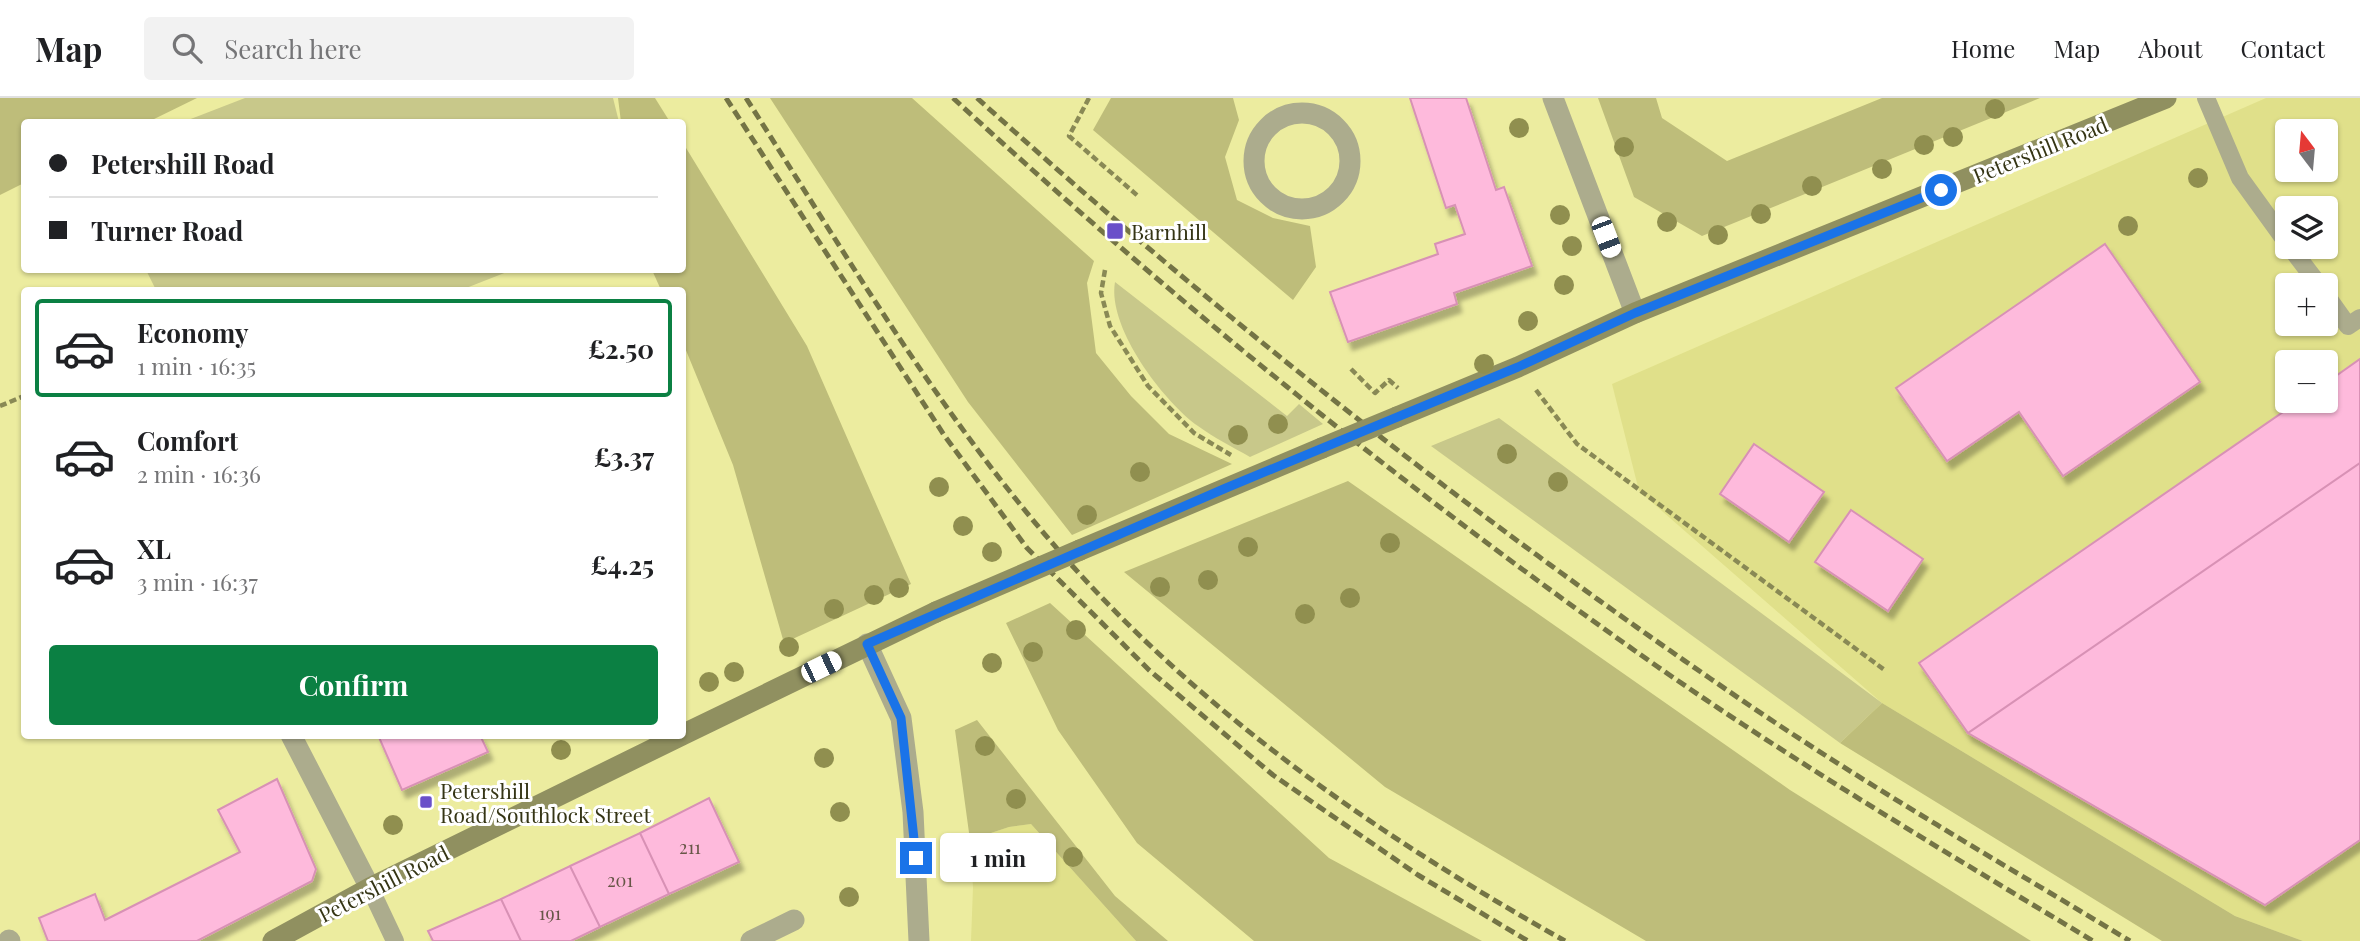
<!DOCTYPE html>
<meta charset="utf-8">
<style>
body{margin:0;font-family:"Playfair Display",serif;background:#f2f2f2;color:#202124;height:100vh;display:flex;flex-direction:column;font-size:26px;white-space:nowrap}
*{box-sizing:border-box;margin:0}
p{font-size:23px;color:#757577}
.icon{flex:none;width:38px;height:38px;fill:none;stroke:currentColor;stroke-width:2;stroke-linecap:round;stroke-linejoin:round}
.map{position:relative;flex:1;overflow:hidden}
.details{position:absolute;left:21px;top:189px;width:665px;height:452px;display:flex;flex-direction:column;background:#fff;border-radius:7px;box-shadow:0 2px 5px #0004}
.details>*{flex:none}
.banner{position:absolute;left:21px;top:21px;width:665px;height:154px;border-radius:7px;box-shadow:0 2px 5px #0004;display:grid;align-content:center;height:154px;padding:0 28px;background:#fff}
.needle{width:46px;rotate:344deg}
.buttons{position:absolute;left:2275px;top:21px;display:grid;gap:14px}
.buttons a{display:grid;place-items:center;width:63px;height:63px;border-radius:7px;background:#fff;box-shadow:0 2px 5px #0004;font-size:35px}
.end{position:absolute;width:32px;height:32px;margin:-16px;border:9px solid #1a73e8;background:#fff;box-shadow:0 0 0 4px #fff}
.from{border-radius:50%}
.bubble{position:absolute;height:49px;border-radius:7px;background:#fff;box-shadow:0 2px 5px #0004;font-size:23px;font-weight:700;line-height:49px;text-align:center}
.car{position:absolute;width:21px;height:42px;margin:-21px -10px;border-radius:9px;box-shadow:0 0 5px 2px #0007;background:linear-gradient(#fff 24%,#345 0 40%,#fff 0 76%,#345 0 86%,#fff 0)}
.banner b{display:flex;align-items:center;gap:24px;height:66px;font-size:26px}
.banner b+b{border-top:2px solid #e0e0e0}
.banner i{width:18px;height:18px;background:#202124}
ul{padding:12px 0 0;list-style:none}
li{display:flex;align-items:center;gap:21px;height:98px;margin:0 14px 10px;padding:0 14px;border:4px solid transparent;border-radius:7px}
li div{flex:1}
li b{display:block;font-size:26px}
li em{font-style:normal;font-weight:700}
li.active{border-color:#0b8043}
li>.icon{width:63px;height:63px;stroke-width:1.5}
.button{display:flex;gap:14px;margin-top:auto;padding:14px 28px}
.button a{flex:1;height:80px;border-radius:7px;background:#0b8043;color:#fff;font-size:28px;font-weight:700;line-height:80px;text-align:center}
header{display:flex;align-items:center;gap:42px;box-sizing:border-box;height:98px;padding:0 35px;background:#fff;border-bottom:2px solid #e0e0e0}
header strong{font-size:33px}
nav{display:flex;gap:38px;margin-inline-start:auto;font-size:24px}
.search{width:490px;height:63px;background:#f2f2f2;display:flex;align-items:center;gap:18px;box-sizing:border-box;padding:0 24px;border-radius:7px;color:#757577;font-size:26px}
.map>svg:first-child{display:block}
.built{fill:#e0e08a;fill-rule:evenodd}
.green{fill:#c8c88a}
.forest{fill:#bebd7a}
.building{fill:#febadc;stroke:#d891b5;stroke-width:2;filter:url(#shadow)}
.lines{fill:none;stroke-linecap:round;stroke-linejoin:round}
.path{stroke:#898955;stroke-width:4.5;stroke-dasharray:7 3.5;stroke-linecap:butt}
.lane{stroke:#acac8d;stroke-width:18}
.street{stroke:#acac8d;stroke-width:21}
.secondary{stroke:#909060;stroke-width:21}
.rail{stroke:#747445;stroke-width:5;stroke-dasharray:10 5;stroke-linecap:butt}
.secondary-bridge{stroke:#909060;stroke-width:21}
.tree{fill:#908f4f}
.route{stroke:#1a73e8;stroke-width:9}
.poi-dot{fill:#6950c9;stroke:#fff;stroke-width:2.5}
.labels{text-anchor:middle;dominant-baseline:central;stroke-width:6;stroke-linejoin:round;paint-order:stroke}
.number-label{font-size:18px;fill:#675647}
.street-label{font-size:21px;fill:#353515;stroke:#fff}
.poi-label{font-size:21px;fill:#353515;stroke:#fff;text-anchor:start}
</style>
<header>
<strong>Map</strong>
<div class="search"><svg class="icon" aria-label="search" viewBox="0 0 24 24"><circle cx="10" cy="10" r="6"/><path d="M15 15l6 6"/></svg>Search here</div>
<nav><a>Home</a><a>Map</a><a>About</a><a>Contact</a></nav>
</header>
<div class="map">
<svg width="2360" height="843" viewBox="0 0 2360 843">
<defs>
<filter id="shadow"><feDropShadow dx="4.5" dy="8" stdDeviation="2" flood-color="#0004"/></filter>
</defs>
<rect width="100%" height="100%" fill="#ecec9f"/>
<path class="built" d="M 2266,0 L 2360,0 L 2360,843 L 2303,843 L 2235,818 L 1882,605 L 1639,393 L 1612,286 ZM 2287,33 L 2326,33 L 2326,72 L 2287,72 ZM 2287,110 L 2326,110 L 2326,149 L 2287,149 ZM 2287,187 L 2326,187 L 2326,226 L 2287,226 ZM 2287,264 L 2326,264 L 2326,303 L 2287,303 Z
M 1031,726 L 1136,843 L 971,843 L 973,789 L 970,742 L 1009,729 Z"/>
<path class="green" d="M 245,0 L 613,0 L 619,24 L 183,24 Z
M 146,172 L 512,172 L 461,192 L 156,192 Z
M 1115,184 L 1287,318 L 1299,306 L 1323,326 L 1250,359 C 1233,349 1214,340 1198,328 C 1163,303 1107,229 1115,184 Z
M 1499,320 L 1882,605 L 1840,645 L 1431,348 Z"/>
<path class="forest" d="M 0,0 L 197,0 L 148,24 L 24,24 L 24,85 L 0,97 Z
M 618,0 L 655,0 L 670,24 L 621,24 Z
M 770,0 L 912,0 L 1094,163 L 1087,185 L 1096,255 L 1131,298 L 1169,336 L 1232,366 L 1072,437 L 968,304 Z
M 1111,0 L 1233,0 L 1239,22 L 1225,59 L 1237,102 L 1273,120 L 1310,128 L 1316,169 L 1293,202 L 1093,32 Z
M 1598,0 L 1656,0 L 1662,20 L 1727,63 L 1882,0 L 2040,0 L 1702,138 L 1634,99 Z
M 683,45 L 807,248 L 911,486 L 784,545 L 733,367 L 683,245 L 682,192 L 661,192 L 652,172 L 682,172 Z
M 1348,383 L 1790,692 L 2031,843 L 1646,843 L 1385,689 L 1124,474 Z
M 1050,505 L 1329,760 L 1482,843 L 1254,843 L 1137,745 L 1058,632 L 1006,525 Z
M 1882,605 L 2235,818 L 2303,843 L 2162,843 L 1840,645 Z
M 977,622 L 1115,798 L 1168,843 L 1136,843 L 1031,726 L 1009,729 L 970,742 L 955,632 Z"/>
<path class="building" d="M 1410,0 L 1466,0 L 1496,92 L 1504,89 L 1532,168 L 1454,195 L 1457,206 L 1348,244 L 1330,194 L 1438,156 L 1435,146 L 1465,136 L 1455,107 L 1446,110 Z
M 2105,146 L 2200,284 L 2063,378 L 2019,314 L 1947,363 L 1896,290 Z
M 2360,261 L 2360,365 L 1968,635 L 1919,565 L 2299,303 L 2326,303 L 2326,285 Z
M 1754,346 L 1824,394 L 1789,444 L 1720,396 Z
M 2360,365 L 2360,742 L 2265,807 L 1968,635 Z
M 1851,412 L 1923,461 L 1888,513 L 1815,464 Z
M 378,637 L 480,637 L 488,654 L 402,692 Z
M 277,681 L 316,771 L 312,783 L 197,843 L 48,843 L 39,820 L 95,796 L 105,822 L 240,754 L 218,712 Z
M 709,700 L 739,764 L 669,796 L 640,735 Z
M 640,735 L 669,796 L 600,829 L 570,768 Z
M 570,768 L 600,829 L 571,843 L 521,843 L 501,801 Z
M 501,801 L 521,843 L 433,843 L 428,833 Z"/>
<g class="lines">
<path class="path" d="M 1089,0 L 1069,38 L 1138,98
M 1105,172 L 1101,195 L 1110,228 L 1148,288 L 1194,335 L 1231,357
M 1351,271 L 1375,295 L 1389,282 L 1398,290
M 1536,292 L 1577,346 L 1886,573
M 0,308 L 24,298"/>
<path class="lane" d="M 2206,0 L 2240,80 L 2287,145
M 2290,149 L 2319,187
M 2326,197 L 2348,228 L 2360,220
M 370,790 L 395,843"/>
<path class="street" d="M 1553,0 L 1635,215
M1254 63a48 48 0 1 1 96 0a48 48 0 1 1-96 0Z
M 867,546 L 901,620 L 913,714 L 919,843
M 291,637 L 370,790
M 9,842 L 10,843
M 751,843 L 794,822"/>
<path class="secondary" d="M 1397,319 L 1518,269 L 1635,215 L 2166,0
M 1080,452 L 1322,350
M 682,637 L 936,514
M 273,843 L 370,790 L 682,637"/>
<path class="rail" d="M 726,0 L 944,337 L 1027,450 L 1149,572 L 1273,677 L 1418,777 L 1528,843
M 746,0 C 857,174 963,357 1108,506 C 1241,643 1400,750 1565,843
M 953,0 C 1175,204 1411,396 1658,569 C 1799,667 1947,755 2093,843
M 977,0 C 1214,214 1464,412 1727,592 C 1857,682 1995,761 2130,843"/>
<path class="secondary-bridge" d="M 1322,350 L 1397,319
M 936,514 L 1080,452"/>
</g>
<g class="tree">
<circle cx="1995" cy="11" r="10"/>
<circle cx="1519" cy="30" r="10"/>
<circle cx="1953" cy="39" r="10"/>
<circle cx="1924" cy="47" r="10"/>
<circle cx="1624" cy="49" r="10"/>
<circle cx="1882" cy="71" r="10"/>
<circle cx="2198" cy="80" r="10"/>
<circle cx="1812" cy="88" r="10"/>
<circle cx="1761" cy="116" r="10"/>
<circle cx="1560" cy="117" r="10"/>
<circle cx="1667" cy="124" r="10"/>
<circle cx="2128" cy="128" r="10"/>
<circle cx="1718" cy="137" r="10"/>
<circle cx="1572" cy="148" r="10"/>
<circle cx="1564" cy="187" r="10"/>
<circle cx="1528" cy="223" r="10"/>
<circle cx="1484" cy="266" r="10"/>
<circle cx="1278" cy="326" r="10"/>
<circle cx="1238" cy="337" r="10"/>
<circle cx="1507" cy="356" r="10"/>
<circle cx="1140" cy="374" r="10"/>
<circle cx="1558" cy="384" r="10"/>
<circle cx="939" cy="389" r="10"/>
<circle cx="1087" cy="417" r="10"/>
<circle cx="963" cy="428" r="10"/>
<circle cx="1390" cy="445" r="10"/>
<circle cx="1248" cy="449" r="10"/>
<circle cx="992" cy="454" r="10"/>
<circle cx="1208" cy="482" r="10"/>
<circle cx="1160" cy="489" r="10"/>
<circle cx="899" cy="490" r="10"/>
<circle cx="874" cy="497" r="10"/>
<circle cx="1350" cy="500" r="10"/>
<circle cx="834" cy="511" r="10"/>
<circle cx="1305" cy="516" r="10"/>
<circle cx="1076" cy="532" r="10"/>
<circle cx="789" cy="549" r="10"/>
<circle cx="1033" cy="554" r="10"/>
<circle cx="992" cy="565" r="10"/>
<circle cx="734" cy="574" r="10"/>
<circle cx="709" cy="584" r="10"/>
<circle cx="985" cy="648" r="10"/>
<circle cx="561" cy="652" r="10"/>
<circle cx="824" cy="660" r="10"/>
<circle cx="1016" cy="701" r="10"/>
<circle cx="840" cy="714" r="10"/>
<circle cx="393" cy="727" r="10"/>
<circle cx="1073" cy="759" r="10"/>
<circle cx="849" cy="799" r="10"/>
</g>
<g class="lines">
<path class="route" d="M 916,760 L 901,620 L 867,546 L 1226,390 L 1518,269 L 1635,215 L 1941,92"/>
</g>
<g class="poi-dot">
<rect x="1106" y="124" width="18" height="18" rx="3.5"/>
<rect x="419" y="697" width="14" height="14" rx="3.5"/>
</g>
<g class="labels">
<g class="number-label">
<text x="690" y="749">211</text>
<text x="620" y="782">201</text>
<text x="550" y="815">191</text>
</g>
<g class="street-label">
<text transform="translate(2040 51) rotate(-22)">Petershill Road</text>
<text transform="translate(383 785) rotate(-27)">Petershill Road</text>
</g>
<g class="poi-label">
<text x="1131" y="133">Barnhill</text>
<text x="440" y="692">Petershill<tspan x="440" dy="24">Road/Southlock Street</tspan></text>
</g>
</g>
</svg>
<div class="buttons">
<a><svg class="needle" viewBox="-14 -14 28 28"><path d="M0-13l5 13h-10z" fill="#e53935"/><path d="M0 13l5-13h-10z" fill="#757577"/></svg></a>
<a><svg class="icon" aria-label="layers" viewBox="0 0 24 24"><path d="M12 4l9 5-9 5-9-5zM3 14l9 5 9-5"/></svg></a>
<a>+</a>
<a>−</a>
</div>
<i class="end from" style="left:1941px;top:92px"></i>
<i class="end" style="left:916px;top:760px"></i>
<div class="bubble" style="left:940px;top:735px;width:116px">1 min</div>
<i class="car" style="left:1606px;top:139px;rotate:159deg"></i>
<i class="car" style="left:821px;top:569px;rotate:64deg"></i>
<div class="banner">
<b><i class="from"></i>Petershill Road</b>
<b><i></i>Turner Road</b>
</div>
<section class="details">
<ul>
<li class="active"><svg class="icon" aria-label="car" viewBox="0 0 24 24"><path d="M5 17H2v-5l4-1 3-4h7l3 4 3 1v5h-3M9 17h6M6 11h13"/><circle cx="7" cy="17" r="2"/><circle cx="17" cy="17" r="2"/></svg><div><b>Economy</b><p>1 min · 16:35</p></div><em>£2.50</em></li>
<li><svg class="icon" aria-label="car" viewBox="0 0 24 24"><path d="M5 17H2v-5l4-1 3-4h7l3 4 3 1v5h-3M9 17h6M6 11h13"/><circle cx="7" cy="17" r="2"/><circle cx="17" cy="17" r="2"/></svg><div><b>Comfort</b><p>2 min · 16:36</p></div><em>£3.37</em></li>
<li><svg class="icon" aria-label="car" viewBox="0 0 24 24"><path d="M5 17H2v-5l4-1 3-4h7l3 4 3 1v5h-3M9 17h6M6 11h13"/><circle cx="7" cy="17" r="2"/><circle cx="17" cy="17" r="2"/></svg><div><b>XL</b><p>3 min · 16:37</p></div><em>£4.25</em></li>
</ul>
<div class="button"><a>Confirm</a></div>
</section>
</div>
